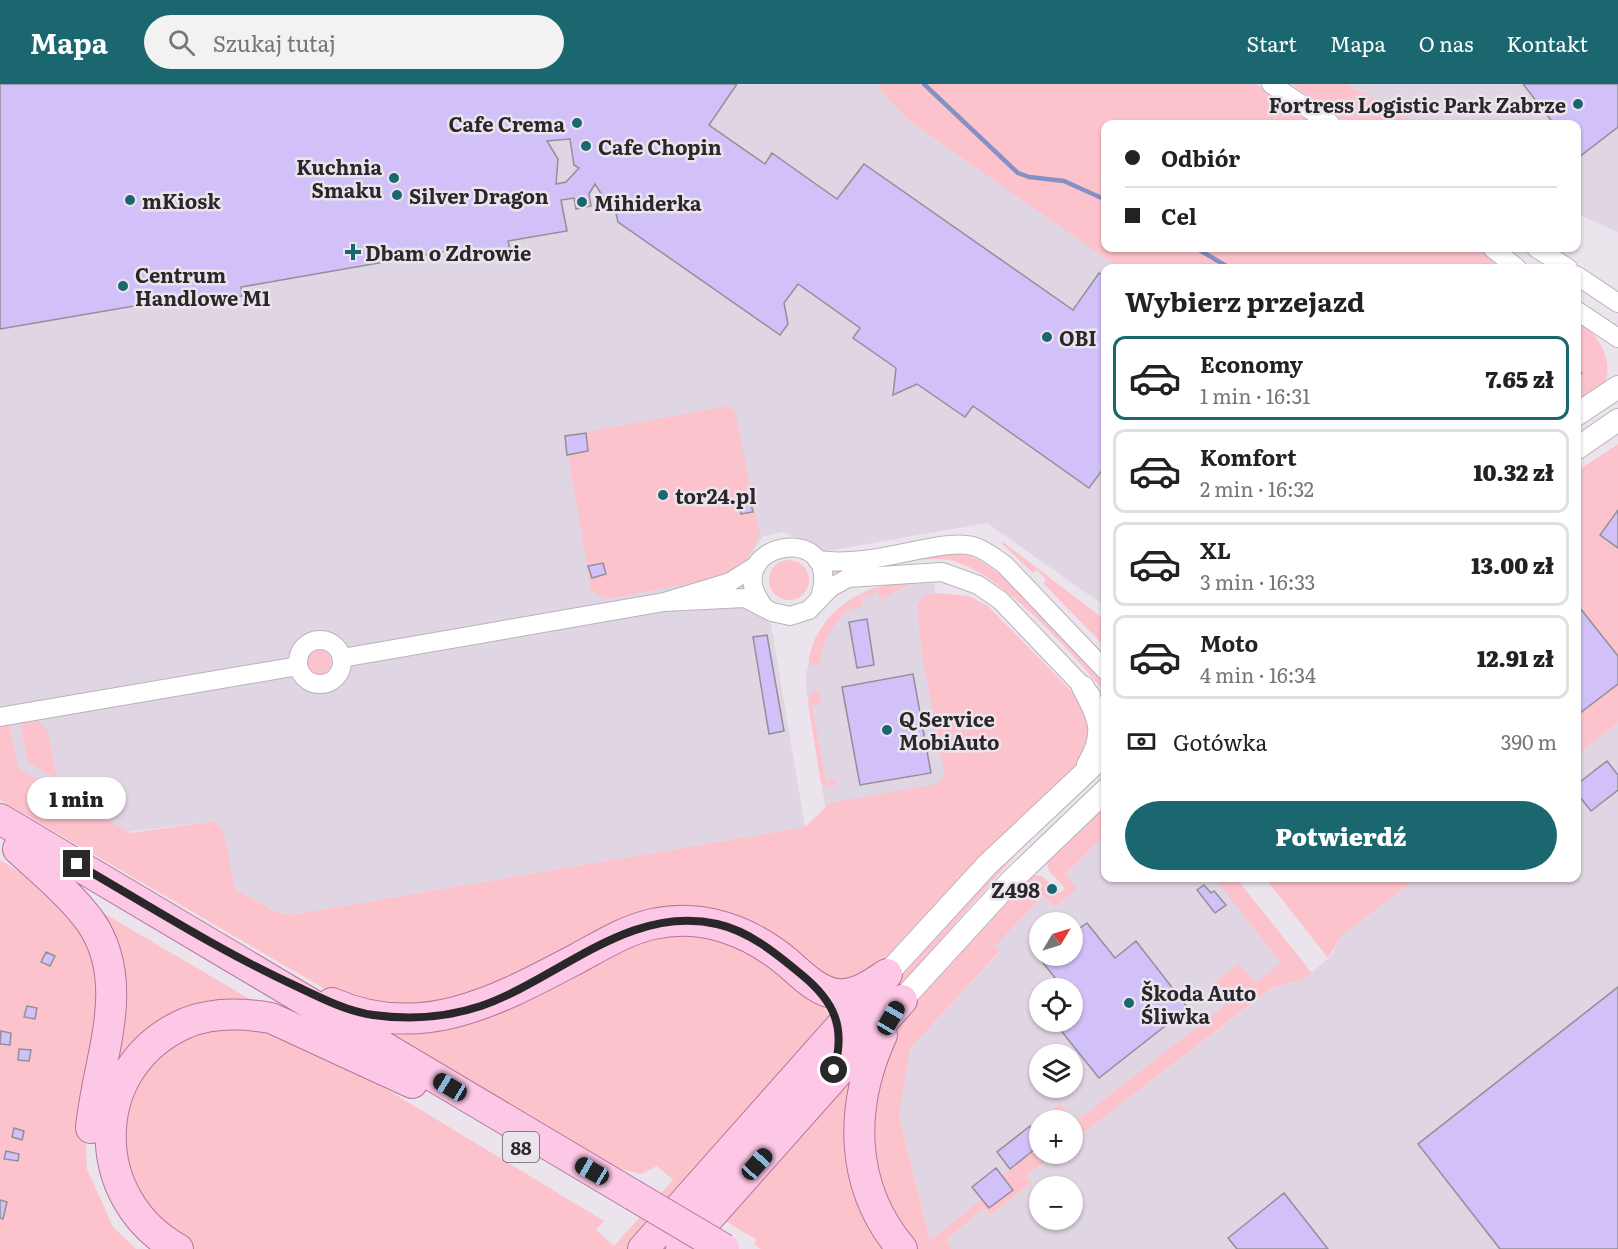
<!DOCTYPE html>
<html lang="pl">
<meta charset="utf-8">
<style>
body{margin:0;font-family:Literata,serif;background:#f2f2f2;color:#222;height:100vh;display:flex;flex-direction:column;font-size:22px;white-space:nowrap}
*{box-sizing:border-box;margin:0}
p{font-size:20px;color:#767676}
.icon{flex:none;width:33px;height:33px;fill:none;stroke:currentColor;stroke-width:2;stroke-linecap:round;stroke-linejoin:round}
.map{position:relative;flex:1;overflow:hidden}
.drawer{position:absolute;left:1101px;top:180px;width:480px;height:618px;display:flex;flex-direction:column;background:#fff;border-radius:12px;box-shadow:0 2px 4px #0004}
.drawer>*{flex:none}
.banner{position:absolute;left:1101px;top:36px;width:480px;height:132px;border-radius:12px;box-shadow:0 2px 4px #0004;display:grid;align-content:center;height:132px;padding:0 24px;background:#fff}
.needle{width:39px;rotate:52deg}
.fabs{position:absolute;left:1029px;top:828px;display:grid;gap:12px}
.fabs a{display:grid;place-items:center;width:54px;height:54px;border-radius:50%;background:#fff;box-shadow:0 2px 4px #0004;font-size:30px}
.end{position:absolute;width:27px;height:27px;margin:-14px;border:8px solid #2a272a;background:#fff;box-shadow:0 0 0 3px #fff}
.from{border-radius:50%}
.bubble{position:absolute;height:42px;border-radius:21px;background:#fff;box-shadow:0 2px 4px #0004;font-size:20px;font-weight:800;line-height:42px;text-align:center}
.car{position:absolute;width:18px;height:36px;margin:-18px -9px;border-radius:8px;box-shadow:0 0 4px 2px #0007;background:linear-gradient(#222 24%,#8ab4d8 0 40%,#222 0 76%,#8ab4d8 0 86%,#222 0)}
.banner b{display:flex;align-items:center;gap:21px;height:57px;font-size:22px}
.banner b+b{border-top:2px solid #e0e0e0}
.banner i{width:15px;height:15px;background:#222}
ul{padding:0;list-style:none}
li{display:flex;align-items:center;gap:18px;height:84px;margin:0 12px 9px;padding:0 12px;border:3px solid #e0e0e0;border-radius:12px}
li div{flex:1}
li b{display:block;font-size:22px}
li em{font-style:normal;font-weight:800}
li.active{border-color:#1a676f}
li>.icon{width:54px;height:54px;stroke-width:1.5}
h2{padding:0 24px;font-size:27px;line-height:72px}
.pay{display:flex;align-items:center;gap:15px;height:66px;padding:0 24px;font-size:22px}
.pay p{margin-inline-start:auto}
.cta{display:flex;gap:12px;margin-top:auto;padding:12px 24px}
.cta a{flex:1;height:69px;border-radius:36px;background:#1a676f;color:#fff;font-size:24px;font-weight:800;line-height:69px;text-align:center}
header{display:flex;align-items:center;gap:36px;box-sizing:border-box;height:84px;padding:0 30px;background:#1a676f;color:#fff}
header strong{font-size:28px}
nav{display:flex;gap:33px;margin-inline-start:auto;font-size:21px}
.search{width:420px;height:54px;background:#f2f2f2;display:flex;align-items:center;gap:15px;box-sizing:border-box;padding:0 21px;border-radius:33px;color:#767676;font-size:22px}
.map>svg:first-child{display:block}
.built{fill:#e0d5e2;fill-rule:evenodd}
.green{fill:#fdc3cc}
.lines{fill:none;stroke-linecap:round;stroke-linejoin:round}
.stream{stroke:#8590c5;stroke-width:4.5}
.building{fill:#d2c0f9;stroke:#918f97;stroke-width:1.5;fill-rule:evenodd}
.minor-casing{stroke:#b9b3ba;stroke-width:20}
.tertiary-casing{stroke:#b9b3ba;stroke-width:24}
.primary-casing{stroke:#b27799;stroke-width:32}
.minor{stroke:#fff;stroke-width:18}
.tertiary{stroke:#fff;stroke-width:22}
.primary{stroke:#fdc7e6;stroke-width:30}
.primary-bridge-casing{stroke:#b27799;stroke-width:32;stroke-linecap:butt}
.primary-bridge{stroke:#fdc7e6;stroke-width:30}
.route{stroke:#2a272a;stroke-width:8}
.poi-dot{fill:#1a676f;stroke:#ebe4ec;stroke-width:2}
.labels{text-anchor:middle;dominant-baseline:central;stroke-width:5;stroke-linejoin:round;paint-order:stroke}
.shield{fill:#ebe4ec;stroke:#646064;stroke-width:1.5}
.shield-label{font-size:18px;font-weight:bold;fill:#2a272a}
.poi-label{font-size:20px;font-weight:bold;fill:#2a272a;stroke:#ebe4ec;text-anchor:start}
</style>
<header>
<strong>Mapa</strong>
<div class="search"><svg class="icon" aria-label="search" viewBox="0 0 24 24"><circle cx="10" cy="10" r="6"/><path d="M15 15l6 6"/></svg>Szukaj tutaj</div>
<nav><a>Start</a><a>Mapa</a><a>O nas</a><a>Kontakt</a></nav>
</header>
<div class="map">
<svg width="1618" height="1165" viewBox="0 0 1618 1165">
<rect width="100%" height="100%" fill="#ebe4ec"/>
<path class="built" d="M 0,0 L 879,0 L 881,8 L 908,36 L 1119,184 L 1106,184 L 1105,522 L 987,439 L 821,468 L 784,448 L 763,452 L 740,488 L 747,522 L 771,540 L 805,743 L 290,831 L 278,829 L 235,805 L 215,737 L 127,748 L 18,684 L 10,641 L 0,643 Z
M 1346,0 L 1618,0 L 1618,148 L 1577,130 L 1576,40 L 1418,40 Z
M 905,497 L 934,497 L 958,698 L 826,727 L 806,604 L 806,590 L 813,561 L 829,534 L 850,515 L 870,505 Z
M 1618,639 L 1618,1165 L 952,1165 L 945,1157 L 984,1124 L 990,1131 L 1031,1099 L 1026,1092 L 1056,1070 L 1072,1070 L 1073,1057 L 1273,904 L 1304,895 L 1332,871 L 1340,852 L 1417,794 L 1576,794 L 1577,671 ZM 1040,1102 L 1072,1102 L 1072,1136 L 1040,1136 Z
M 1105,752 L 1106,794 L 1214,794 L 1281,879 L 1255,899 L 1238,880 L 1212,901 L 1225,921 L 1076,1037 L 1060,1020 L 1032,1041 L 1039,1051 L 1039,1063 L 1002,1092 L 1013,1106 L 989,1124 L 982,1115 L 930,1156 L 899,1032 L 910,965 L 1000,868 L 995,862 L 1043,812 L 1055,823 L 1076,804 L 1065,790 ZM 1040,838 L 1072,838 L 1072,872 L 1040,872 ZM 1040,904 L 1072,904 L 1072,938 L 1040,938 ZM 1040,970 L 1072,970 L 1072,1004 L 1040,1004 Z"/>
<path class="green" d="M 879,0 L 1256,0 L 1316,40 L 1106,40 L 1106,164 L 1482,164 L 1507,184 L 1119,184 L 908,36 L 881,8 Z
M 1291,0 L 1346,0 L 1418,40 L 1347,40 Z
M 1576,235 C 1597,249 1618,278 1602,304 C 1594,309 1585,314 1576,318 Z
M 728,322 L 735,327 L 760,452 L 741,484 L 699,498 L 604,515 L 591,506 L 565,352 Z
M 1618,360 L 1618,639 L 1577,671 L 1577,387 Z
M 1003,458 L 1105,536 L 1105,563 L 1043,499 L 1046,495 L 1037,486 L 1033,489 L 1002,460 Z
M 958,468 C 1003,477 1074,563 1105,599 L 1105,608 C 1072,570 992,476 940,475 C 908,474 867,486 835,491 L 833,490 L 834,486 Z
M769 496a20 20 0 1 1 40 0a20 20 0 1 1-40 0Z
M 905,497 L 907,501 L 881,516 L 877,508 L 861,514 L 863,522 L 845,527 L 827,552 L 818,582 L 810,582 C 807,574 812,563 815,555 C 834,517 866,505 905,497 Z
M 937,509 L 969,512 L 988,522 L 1078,614 L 1092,645 L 1082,676 L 882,882 L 845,903 L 696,828 L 510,901 L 410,926 L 332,909 L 0,716 L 0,643 L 10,641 L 18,684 L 58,706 L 66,714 L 131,749 L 215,737 L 224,749 L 235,805 L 278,829 L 290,831 L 805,743 L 830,719 L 937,700 L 945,692 L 922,571 L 917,522 L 923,512 Z
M307 578a12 12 0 1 1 24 0a12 12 0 1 1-24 0Z
M 819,606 L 821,620 L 812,622 L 826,697 L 837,695 L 835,701 L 830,704 L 821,699 L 808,619 L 811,608 Z
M 39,637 L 48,648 L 57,695 L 28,678 L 20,639 Z
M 1105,721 L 1105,752 L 1065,790 L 1077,804 L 1055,823 L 1043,812 L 995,862 L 1000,867 L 910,965 L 899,1032 L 930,1156 L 982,1115 L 989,1124 L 1012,1106 L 1002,1092 L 1039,1063 L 1040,1070 L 1056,1070 L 1026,1092 L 1031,1099 L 990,1131 L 984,1124 L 946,1156 L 952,1165 L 911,1165 L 899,1148 L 866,1052 L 890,957 L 918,913 L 1032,791 L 1042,792 L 1060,809 L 1065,804 L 1049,787 L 1046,777 Z
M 1016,767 L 1017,769 L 847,963 L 850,948 L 935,851 Z
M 0,776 L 55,810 L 76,831 L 103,888 L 85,1040 L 87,1085 L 113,1143 L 136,1165 L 0,1165 Z
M 1214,794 L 1236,794 L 1312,889 L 1304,895 L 1272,904 L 1073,1057 L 1072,1036 L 1040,1036 L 1039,1051 L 1032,1041 L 1060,1020 L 1076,1037 L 1225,921 L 1212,901 L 1238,879 L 1255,899 L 1281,879 Z
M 1265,794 L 1417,794 L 1341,852 L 1328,874 Z
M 88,820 L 258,920 L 129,973 L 114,1117 L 117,935 Z
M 653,846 L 735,854 L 822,920 L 832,935 L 631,1165 L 195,1165 L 185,1161 L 133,1112 L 118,1044 L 148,974 L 212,939 L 238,937 L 332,972 L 604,1137 L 596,1146 L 614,1162 L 673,1096 L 657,1082 L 641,1090 L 614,1083 L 363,938 L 389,941 Z
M 863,973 L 858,993 L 892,1165 L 761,1165 L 754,1160 L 757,1156 L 720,1134 Z"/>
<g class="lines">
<path class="stream" d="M 924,0 L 1018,89 L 1029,93 L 1064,97 L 1106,116
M 1196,164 L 1228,183
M 1576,286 L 1580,289"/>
</g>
<path class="building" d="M 0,0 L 737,0 L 709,41 L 765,80 L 772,69 L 837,115 L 864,80 L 1073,226 L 1099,189 L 1106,194 L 1106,381 L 1089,404 L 973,322 L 965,333 L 917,300 L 893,311 L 896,284 L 853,254 L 860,244 L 798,200 L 784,219 L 788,240 L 780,251 L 618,138 L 614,120 L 602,111 L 595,100 L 589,110 L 591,122 L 576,125 L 574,114 L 561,116 L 567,147 L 508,157 L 510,165 L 461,174 L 459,165 L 241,203 L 242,212 L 218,216 L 193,220 L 192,212 L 0,245 ZM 570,55 L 574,81 L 579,84 L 566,98 L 556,100 L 558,75 L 547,57 Z
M 1523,0 L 1618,0 L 1618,43 L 1579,73 L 1576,40 L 1554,40 Z
M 586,349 L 588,367 L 567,371 L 565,352 Z
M 751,420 L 753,428 L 741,430 L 739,422 Z
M 1618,426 L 1618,464 L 1600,451 Z
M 603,479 L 606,490 L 592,494 L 588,482 Z
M 1576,519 L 1618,572 L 1618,600 L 1576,632 Z
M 867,535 L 874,581 L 857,584 L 849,538 Z
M 767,551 L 784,647 L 769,650 L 753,553 Z
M 913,590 L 931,689 L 860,701 L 842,603 Z
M 1607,677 L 1618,691 L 1618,706 L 1591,727 L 1576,708 L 1576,701 Z
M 1204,801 L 1211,809 L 1214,807 L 1226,821 L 1215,829 L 1197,806 Z
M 1087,839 L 1115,874 L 1136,857 L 1188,924 L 1099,994 L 1054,938 L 1072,938 L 1072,923 L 1076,921 L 1072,917 L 1072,904 L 1063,904 L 1040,875 L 1045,872 L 1072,872 L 1072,850 Z
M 46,868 L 55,872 L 50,882 L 41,878 Z
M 1618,903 L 1618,1165 L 1500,1165 L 1418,1060 Z
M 27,922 L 37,924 L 35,935 L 24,933 Z
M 1,947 L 11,949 L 10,961 L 0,960 Z
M 19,965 L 31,966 L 29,977 L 18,976 Z
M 1030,1042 L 1040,1054 L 1040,1061 L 1010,1085 L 997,1068 Z
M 14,1044 L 24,1047 L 22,1056 L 12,1053 Z
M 6,1067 L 19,1070 L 18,1077 L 4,1075 Z
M 996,1084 L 1013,1106 L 989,1124 L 972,1103 Z
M 1284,1109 L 1328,1165 L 1237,1165 L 1228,1154 Z
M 0,1116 L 7,1118 L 3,1135 L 0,1134 Z"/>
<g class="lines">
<defs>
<path id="minor" d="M 1271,0 L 1331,40
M 1492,164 L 1517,184
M 1536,164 L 1568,184
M 1576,191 L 1618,219
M 1576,226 L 1618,254
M 817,476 C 851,481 884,473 918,466 C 935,463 956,458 973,462 C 986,466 995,474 1005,481 L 1106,587
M 664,518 L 745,514 L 772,528 L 790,532 L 809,526 L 830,504 L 848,494 L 942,488 L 978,501 L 1000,516 L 1091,611
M 764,523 C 714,459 845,434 820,513
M298 578a22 22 0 1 1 44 0a22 22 0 1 1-44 0Z
M 342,574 L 664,518 L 730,498 L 757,481
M 0,633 L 298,582"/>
<path id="tertiary" d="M 1576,331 L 1618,303
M 1576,365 L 1618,336
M 1083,603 C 1100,634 1107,649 1088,681
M 887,890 L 987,781 L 1106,669
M 902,916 L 1011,797 L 1106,706"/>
<path id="primary" d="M 0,735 L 633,1111
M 18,765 C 43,788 70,810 90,837 C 134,900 97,976 91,1044
M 332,919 C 422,959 500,915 578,874 C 602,861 626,846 653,840 C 702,829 750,847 788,879 C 802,891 818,908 837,910 C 856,912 872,900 887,890
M 882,951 C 849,1023 849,1102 902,1165
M 178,1165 C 87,1115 87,982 186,939 C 213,928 242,929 271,934 L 412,999
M 643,1165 L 879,899
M 681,1165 L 902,916"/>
</defs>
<use href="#minor" class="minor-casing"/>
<use href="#tertiary" class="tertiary-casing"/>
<use href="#primary" class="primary-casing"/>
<use href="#minor" class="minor"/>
<use href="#tertiary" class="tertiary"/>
<use href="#primary" class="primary"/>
<defs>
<path id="primary-bridge" d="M 633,1111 L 724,1165"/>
</defs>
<use href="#primary-bridge" class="primary-bridge-casing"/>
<use href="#primary-bridge" class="primary-bridge"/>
</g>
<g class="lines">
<path class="route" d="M 77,780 C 151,823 223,869 300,904 C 323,915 347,927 373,931 C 410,936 445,934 481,922 C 559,895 629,820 717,840 C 749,847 777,870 802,891 C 835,918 846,944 834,986"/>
</g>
<g class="poi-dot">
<circle cx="1578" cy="20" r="6"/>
<circle cx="577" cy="39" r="6"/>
<circle cx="586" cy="62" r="6"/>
<circle cx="394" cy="94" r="6"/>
<circle cx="397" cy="111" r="6"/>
<circle cx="130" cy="116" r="6"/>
<circle cx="582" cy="118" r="6"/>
<path d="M350 159h6v6h6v6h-6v6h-6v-6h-6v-6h6z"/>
<circle cx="123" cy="202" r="6"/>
<circle cx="1047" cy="253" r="6"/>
<circle cx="663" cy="411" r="6"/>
<circle cx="887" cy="646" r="6"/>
<circle cx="1052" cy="805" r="6"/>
<circle cx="1129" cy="919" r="6"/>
</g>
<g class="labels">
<rect class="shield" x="503" y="1048" width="36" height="30" rx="4.5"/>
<g class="shield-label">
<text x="521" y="1063">88</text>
</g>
<g class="poi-label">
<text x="1566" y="20" text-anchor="end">Fortress Logistic Park Zabrze</text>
<text x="565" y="39" text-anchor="end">Cafe Crema</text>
<text x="598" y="62">Cafe Chopin</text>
<text x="382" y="82" text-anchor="end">Kuchnia<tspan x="382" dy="23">Smaku</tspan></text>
<text x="409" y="111">Silver Dragon</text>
<text x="142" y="116">mKiosk</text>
<text x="594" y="118">Mihiderka</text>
<text x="365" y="168">Dbam o Zdrowie</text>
<text x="135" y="190">Centrum<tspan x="135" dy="23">Handlowe M1</tspan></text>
<text x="1059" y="253">OBI</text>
<text x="675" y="411">tor24.pl</text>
<text x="899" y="634">Q Service<tspan x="899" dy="23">MobiAuto</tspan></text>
<text x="1040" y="805" text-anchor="end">Z498</text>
<text x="1141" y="908">Škoda Auto<tspan x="1141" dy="23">Śliwka</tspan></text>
</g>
</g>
</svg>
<div class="fabs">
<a><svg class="needle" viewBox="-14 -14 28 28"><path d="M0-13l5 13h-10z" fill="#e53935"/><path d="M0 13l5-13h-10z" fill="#767676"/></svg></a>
<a><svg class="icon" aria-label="locate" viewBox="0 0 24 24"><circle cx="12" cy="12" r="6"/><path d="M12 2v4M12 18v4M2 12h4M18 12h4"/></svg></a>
<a><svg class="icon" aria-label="layers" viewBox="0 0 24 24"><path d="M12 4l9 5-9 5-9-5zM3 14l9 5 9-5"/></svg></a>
<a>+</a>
<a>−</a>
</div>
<i class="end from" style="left:834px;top:986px"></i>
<i class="end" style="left:77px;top:780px"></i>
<div class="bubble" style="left:27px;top:693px;width:99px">1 min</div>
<i class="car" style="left:891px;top:934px;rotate:30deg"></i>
<i class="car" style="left:450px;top:1003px;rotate:301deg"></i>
<i class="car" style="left:757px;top:1080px;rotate:42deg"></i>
<i class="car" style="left:592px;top:1087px;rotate:300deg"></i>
<div class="banner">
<b><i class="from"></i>Odbiór</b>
<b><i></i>Cel</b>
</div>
<section class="drawer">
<h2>Wybierz przejazd</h2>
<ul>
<li class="active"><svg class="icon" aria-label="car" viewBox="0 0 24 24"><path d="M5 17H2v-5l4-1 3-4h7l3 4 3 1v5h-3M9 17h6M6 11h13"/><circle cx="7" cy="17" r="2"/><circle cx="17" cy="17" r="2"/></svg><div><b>Economy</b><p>1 min · 16:31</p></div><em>7.65 zł</em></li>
<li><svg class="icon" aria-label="car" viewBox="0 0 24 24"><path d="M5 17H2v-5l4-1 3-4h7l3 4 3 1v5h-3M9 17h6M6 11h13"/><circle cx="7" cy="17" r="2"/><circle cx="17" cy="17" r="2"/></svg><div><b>Komfort</b><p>2 min · 16:32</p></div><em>10.32 zł</em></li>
<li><svg class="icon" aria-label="car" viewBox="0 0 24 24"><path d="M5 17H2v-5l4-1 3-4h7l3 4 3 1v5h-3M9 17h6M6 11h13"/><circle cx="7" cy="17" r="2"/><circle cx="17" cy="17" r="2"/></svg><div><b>XL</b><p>3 min · 16:33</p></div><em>13.00 zł</em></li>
<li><svg class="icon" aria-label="car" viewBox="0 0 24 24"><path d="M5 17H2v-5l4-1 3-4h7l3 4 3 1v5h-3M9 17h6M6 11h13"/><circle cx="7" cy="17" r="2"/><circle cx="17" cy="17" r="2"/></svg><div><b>Moto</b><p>4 min · 16:34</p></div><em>12.91 zł</em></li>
</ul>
<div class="pay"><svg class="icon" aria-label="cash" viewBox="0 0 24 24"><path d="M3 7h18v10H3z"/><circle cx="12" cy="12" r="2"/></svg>Gotówka<p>390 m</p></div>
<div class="cta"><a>Potwierdź</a></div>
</section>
</div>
